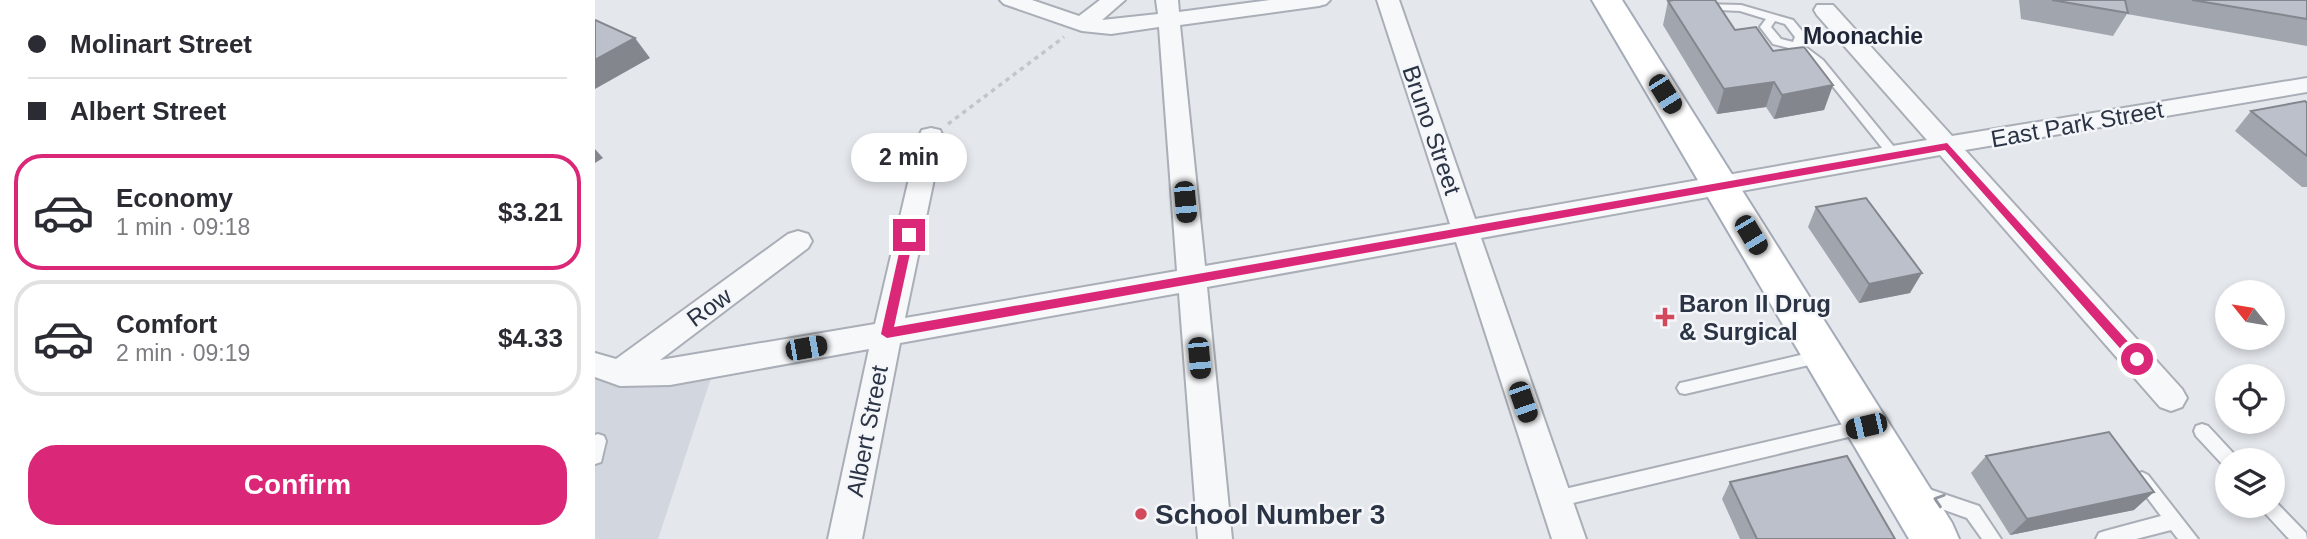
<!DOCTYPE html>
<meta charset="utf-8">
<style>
body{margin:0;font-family:Helvetica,sans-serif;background:#f7f7f7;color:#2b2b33;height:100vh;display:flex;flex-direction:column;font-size:26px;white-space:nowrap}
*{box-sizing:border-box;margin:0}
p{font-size:23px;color:#7c7c81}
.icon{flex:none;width:38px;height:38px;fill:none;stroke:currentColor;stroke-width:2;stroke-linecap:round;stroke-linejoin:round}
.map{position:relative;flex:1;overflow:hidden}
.sheet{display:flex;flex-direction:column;background:#fff;width:595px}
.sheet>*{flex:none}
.guide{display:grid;align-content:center;height:154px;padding:0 28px;background:#fff}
.needle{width:46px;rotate:300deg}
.buttons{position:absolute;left:1620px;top:280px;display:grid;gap:14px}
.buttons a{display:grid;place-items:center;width:70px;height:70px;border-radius:50%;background:#fff;box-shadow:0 4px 10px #0003;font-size:35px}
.end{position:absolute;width:32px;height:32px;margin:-16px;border:9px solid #db2777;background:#fff;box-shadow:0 0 0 4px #fff}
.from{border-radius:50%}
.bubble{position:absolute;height:49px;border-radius:24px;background:#fff;box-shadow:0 4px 10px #0003;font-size:23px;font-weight:700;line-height:49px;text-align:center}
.car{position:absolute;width:21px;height:42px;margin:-21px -10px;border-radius:9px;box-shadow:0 0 5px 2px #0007;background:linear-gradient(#222 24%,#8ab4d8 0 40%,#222 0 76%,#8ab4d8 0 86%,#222 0)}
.guide b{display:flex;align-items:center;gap:24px;height:66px;font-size:26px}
.guide b+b{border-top:2px solid #e1e1e2}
.guide i{width:18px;height:18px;background:#2b2b33}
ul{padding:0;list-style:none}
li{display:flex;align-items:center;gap:21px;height:116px;margin:0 14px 10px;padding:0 14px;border:4px solid #e1e1e2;border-radius:28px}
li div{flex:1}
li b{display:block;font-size:26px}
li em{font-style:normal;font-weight:700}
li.current{border-color:#db2777}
li>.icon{width:63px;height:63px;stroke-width:1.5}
.action{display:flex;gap:14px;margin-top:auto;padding:14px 28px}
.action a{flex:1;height:80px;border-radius:28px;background:#db2777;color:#fff;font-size:28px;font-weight:700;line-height:80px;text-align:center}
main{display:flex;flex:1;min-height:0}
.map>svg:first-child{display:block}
.built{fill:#d2d6de}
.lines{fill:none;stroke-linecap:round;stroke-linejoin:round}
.lane-casing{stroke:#a9aeb7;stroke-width:4}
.street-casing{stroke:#a9aeb7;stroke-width:4}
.primary-casing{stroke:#a3abb8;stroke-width:4}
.path{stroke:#c2c5cb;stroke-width:3.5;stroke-dasharray:4.5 4.5;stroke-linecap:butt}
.lane{fill:#f7f8fa;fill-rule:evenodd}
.street{fill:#f7f8fa;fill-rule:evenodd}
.primary{fill:#fff;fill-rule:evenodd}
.wall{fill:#a1a5ae}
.shaded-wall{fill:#83868d}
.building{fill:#bbc0ca;stroke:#83868d;stroke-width:2}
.oneway{stroke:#9196a0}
.route{fill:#db2777}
.poi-dot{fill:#d1495b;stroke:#f4f6f9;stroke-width:2.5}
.labels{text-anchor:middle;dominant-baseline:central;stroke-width:5;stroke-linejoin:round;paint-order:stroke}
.far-quarter-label{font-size:23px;font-weight:bold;fill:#1d2536;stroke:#f4f6f9}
.street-label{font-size:24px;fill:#2b3445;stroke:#f4f6f9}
.poi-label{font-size:24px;font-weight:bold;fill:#2b3445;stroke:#f4f6f9;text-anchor:start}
.near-poi-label{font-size:28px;font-weight:bold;fill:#2b3445;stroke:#f4f6f9;text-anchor:start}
</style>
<main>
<section class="sheet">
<div class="guide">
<b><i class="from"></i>Molinart Street</b>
<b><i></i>Albert Street</b>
</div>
<ul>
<li class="current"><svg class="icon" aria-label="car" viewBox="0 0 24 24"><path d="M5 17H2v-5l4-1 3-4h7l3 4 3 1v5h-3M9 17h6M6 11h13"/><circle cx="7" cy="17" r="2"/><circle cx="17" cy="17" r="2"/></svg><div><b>Economy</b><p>1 min · 09:18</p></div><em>$3.21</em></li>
<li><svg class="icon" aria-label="car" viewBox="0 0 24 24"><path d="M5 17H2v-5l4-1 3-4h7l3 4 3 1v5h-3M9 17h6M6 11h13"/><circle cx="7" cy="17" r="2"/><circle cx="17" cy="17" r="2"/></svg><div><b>Comfort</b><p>2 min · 09:19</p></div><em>$4.33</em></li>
</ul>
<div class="action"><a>Confirm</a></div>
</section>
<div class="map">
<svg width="1712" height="539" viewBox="0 0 1712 539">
<rect width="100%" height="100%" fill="#e4e7ec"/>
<path class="built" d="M 121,363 L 63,539 L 0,539 L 0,367 Z"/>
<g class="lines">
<defs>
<path id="lane" d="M 1106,4 L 1146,5 L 1198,20 L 1212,37 L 1208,45 L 1228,60 L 1304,153 L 1306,156 L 1304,159 L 1296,159 L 1220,64 L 1198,49 L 1178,44 L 1165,27 L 1171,19 L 1145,11 L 1102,9 L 1101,7 ZM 1180,21 L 1190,24 L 1200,37 L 1198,42 L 1186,39 L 1176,27 Z
M 1227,350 L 1232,352 L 1235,356 L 1232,360 L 1227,362 L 1090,394 L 1085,393 L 1082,388 L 1085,383 L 1090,382 Z
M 1266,420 L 1272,422 L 1274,427 L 1272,432 L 1266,434 L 961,507 L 955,504 L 953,499 L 955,494 L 961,491 Z
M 1607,424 L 1613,426 L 1640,455 L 1642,460 L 1633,460 L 1633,467 L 1628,465 L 1601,436 L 1599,431 L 1601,426 Z
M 3,434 L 9,436 L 11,441 L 6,462 L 0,464 L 0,435 Z
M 1547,472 L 1553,475 L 1603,539 L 1583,539 L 1576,530 L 1541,539 L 1501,539 L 1504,533 L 1510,531 L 1566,516 L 1539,480 L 1541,475 Z
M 1325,486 L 1384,506 L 1406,539 L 1387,539 L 1372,518 L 1319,499 L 1317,494 L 1319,489 Z
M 1678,499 L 1711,533 L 1712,539 L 1694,539 L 1669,512 L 1667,506 L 1678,506 Z"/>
<path id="street" d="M 405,0 L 437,0 L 484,16 L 505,0 L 530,0 L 507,20 L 563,14 L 561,0 L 583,0 L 584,12 L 675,0 L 735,0 L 731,4 L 724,6 L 585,25 L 610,266 L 855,224 L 782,0 L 804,0 L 880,219 L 1332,140 L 1222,15 L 1219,10 L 1222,5 L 1238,5 L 1357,136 L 1712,78 L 1712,92 L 1370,150 L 1587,389 L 1592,398 L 1587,407 L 1576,411 L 1565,407 L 1345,155 L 886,238 L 991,539 L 957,539 L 861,242 L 612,287 L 637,539 L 603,539 L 584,293 L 305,343 L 267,539 L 233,539 L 274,349 L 75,385 L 25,386 L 0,377 L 0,353 L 21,359 L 193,234 L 203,231 L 213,234 L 217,241 L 213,248 L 65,360 L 280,324 L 324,136 L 327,130 L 336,128 L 345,130 L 348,136 L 310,318 L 582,271 L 564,27 L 516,34 L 487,31 L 409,4 Z"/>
<path id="primary" d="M 997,0 L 1027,0 L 1357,523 L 1364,539 L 1314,539 Z"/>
</defs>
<use href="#lane" class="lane-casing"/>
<use href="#street" class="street-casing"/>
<use href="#primary" class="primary-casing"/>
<path class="path" d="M 353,124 L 469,37"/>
<use href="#lane" class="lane"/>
<use href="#street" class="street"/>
<use href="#primary" class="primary"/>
</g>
<path class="wall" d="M 1424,0 L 1712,0 L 1712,46 L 1532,14 L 1518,36 L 1426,19 Z
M 1073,1 L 1140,30 L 1238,85 L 1229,110 L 1179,119 L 1171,107 L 1122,114 L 1068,25 Z
M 1712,103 L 1712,187 L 1707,187 L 1640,131 L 1656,111 Z
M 1221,207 L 1315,293 L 1264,303 L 1213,227 Z
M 1391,456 L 1539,510 L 1415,535 L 1376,473 Z
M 1135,482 L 1300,539 L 1145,539 L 1127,499 Z"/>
<path class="shaded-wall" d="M 40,38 L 55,58 L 0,89 L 0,60 Z
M 1179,82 L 1171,107 L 1122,114 L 1129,89 Z
M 1238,85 L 1229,110 L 1179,119 L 1187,95 Z
M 0,149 L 8,158 L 0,163 Z
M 1327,273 L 1315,293 L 1264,303 L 1274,284 Z
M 1559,492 L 1539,510 L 1415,535 L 1432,519 Z"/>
<path class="building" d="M 1079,0 L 1120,0 L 1140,30 L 1161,27 L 1178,51 L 1209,47 L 1238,85 L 1187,95 L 1179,82 L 1129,89 L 1073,1 Z
M 1457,0 L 1530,0 L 1533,13 Z
M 1597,0 L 1712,0 L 1712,19 Z
M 0,20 L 40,38 L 0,60 Z
M 1710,101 L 1712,103 L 1712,156 L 1656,111 Z
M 1271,198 L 1327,273 L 1274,284 L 1221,207 Z
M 1514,432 L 1559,492 L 1432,519 L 1391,456 Z
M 1252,456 L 1300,539 L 1162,539 L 1135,482 Z"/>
<defs><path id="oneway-chevron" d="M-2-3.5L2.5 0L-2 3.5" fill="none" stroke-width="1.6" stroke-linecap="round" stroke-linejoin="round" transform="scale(1.75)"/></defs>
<use class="oneway" href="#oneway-chevron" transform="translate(1344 500) rotate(-162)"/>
<path class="route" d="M 1352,143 L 1546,356 L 1546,363 L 1538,363 L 1350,150 L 292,338 L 286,334 L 308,235 L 314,231 L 319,235 L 299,327 Z"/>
<g class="poi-dot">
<path d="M1066.5 306.5h7v7h7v7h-7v7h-7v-7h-7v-7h7z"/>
<circle cx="546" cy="514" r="7"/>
</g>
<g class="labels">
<g class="far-quarter-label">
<text x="1268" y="36">Moonachie</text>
</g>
<g class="street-label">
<text transform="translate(1482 124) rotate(-10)">East Park Street</text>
<text transform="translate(837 130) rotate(71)">Bruno Street</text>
<text transform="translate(114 307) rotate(-36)">Row</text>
<text transform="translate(272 431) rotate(-79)">Albert Street</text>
</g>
<g class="poi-label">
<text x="1084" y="303">Baron II Drug<tspan x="1084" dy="28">&amp; Surgical</tspan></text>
</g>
<g class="near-poi-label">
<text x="560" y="514">School Number 3</text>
</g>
</g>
</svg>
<div class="buttons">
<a><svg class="needle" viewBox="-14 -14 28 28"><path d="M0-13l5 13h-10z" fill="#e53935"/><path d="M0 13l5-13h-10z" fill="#7c7c81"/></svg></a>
<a><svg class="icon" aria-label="locate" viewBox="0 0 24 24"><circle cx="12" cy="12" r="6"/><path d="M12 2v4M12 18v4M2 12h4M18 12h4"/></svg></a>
<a><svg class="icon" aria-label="layers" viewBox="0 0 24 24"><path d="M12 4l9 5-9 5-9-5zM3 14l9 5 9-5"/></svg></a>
</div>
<i class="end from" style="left:1542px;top:359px"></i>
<i class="end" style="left:314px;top:235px"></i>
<div class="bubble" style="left:256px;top:133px;width:116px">2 min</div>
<i class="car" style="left:1070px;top:94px;rotate:148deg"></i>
<i class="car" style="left:590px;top:202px;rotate:175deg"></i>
<i class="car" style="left:1156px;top:235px;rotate:149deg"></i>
<i class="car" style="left:211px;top:348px;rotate:80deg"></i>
<i class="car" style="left:604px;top:358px;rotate:175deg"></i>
<i class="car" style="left:928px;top:402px;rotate:161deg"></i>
<i class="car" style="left:1271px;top:426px;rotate:257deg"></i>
</div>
</main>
